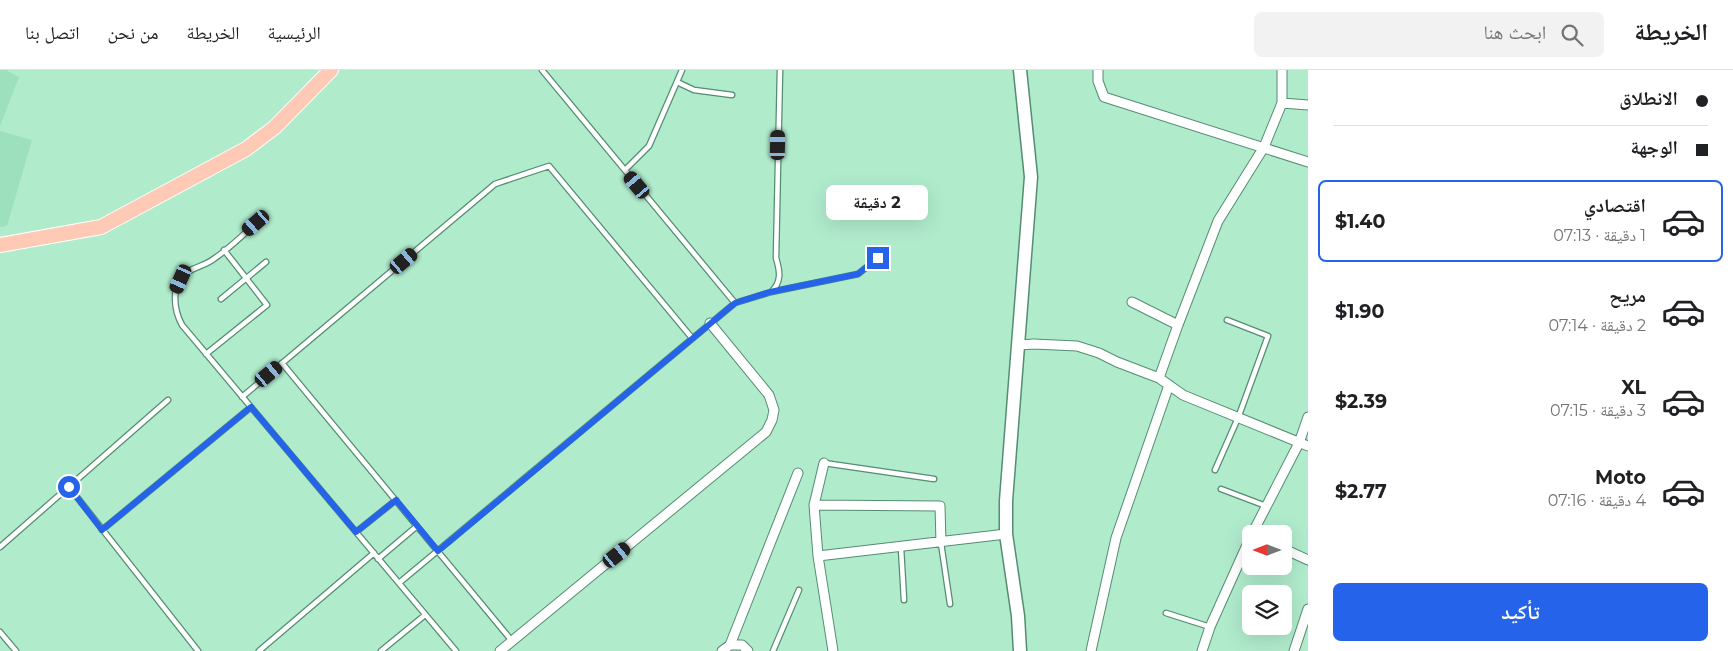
<!DOCTYPE html>
<html lang="ar">
<meta charset="utf-8">
<style>
body{margin:0;font-family:Montserrat,"Noto Naskh Arabic",sans-serif;background:#f2f2f2;color:#202124;direction:rtl;height:100vh;display:flex;flex-direction:column;font-size:19px;white-space:nowrap}
*{box-sizing:border-box;margin:0}
p{font-size:16px;color:#757577}
.icon{flex:none;width:28px;height:28px;fill:none;stroke:currentColor;stroke-width:2;stroke-linecap:round;stroke-linejoin:round}
.map{position:relative;flex:1;overflow:hidden;direction:ltr}
.sheet{display:flex;flex-direction:column;background:#fff;width:425px}
.sheet>*{flex:none}
.hud{display:grid;align-content:center;height:110px;padding:0 25px;background:#fff}
.needle{width:32px;rotate:270deg}
.buttons{position:absolute;left:1242px;top:455px;display:grid;gap:10px}
.buttons a{display:grid;place-items:center;width:50px;height:50px;border-radius:8px;background:#fff;box-shadow:0 5px 20px #0002;font-size:25px}
.end{position:absolute;width:22px;height:22px;margin:-11px;border:6px solid #2563eb;background:#fff;box-shadow:0 0 0 2px #fff}
.from{border-radius:50%}
.bubble{position:absolute;height:35px;border-radius:8px;background:#fff;box-shadow:0 5px 20px #0002;font-size:16px;font-weight:700;line-height:35px;text-align:center;direction:rtl}
.car{position:absolute;width:15px;height:30px;margin:-15px -8px;border-radius:6px;box-shadow:0 0 4px 1px #0007;background:linear-gradient(#222 24%,#8ab4d8 0 40%,#222 0 76%,#8ab4d8 0 86%,#222 0)}
.hud b{display:flex;align-items:center;gap:18px;height:48px;font-size:19px}
.hud b+b{border-top:1px solid #e0e0e0}
.hud i{width:12px;height:12px;background:#202124}
ul{padding:0;list-style:none}
li{display:flex;align-items:center;gap:15px;height:82px;margin:0 10px 8px;padding:0 15px;border:2px solid transparent;border-radius:8px}
li div{flex:1}
li b{display:block;font-size:19px}
li em{font-style:normal;font-weight:700}
li.active{border-color:#2563eb}
li>.icon{width:45px;height:45px;stroke-width:1.5}
.button{display:flex;gap:10px;margin-top:auto;padding:10px 25px}
.button a{flex:1;height:58px;border-radius:8px;background:#2563eb;color:#fff;font-size:20px;font-weight:700;line-height:58px;text-align:center}
header{display:flex;align-items:center;gap:30px;box-sizing:border-box;height:70px;padding:0 25px;background:#fff;border-bottom:1px solid #e0e0e0}
header strong{font-size:24px}
nav{display:flex;gap:28px;margin-inline-start:auto;font-size:18px}
.search{width:350px;height:45px;background:#f2f2f2;display:flex;align-items:center;gap:12px;box-sizing:border-box;padding:0 18px;border-radius:8px;color:#757577;font-size:19px}
main{display:flex;flex:1;min-height:0}
.map>svg:first-child{display:block}
.built{fill:#9ce0bd}
.lines{fill:none;stroke-linecap:round;stroke-linejoin:round}
.lane-casing{stroke:#548d71;stroke-width:7}
.street-casing{stroke:#548d71;stroke-width:11}
.secondary-casing{stroke:#548d71;stroke-width:15}
.primary-casing{stroke:#fff;stroke-width:16}
.lane{stroke:#fff;stroke-width:4.5}
.street{stroke:#fff;stroke-width:9}
.secondary{stroke:#fff;stroke-width:12}
.primary{stroke:#fec9b5;stroke-width:14}
.route{stroke:#2563eb;stroke-width:6}
</style>
<header>
<strong>الخريطة</strong>
<div class="search"><svg class="icon" aria-label="search" viewBox="0 0 24 24"><circle cx="10" cy="10" r="6"/><path d="M15 15l6 6"/></svg>ابحث هنا</div>
<nav><a>الرئيسية</a><a>الخريطة</a><a>من نحن</a><a>اتصل بنا</a></nav>
</header>
<main>
<section class="sheet">
<div class="hud">
<b><i class="from"></i>الانطلاق</b>
<b><i></i>الوجهة</b>
</div>
<ul>
<li class="active"><svg class="icon" aria-label="car" viewBox="0 0 24 24"><path d="M5 17H2v-5l4-1 3-4h7l3 4 3 1v5h-3M9 17h6M6 11h13"/><circle cx="7" cy="17" r="2"/><circle cx="17" cy="17" r="2"/></svg><div><b>اقتصادي</b><p>1 دقيقة · 07:13</p></div><em>$1.40</em></li>
<li><svg class="icon" aria-label="car" viewBox="0 0 24 24"><path d="M5 17H2v-5l4-1 3-4h7l3 4 3 1v5h-3M9 17h6M6 11h13"/><circle cx="7" cy="17" r="2"/><circle cx="17" cy="17" r="2"/></svg><div><b>مريح</b><p>2 دقيقة · 07:14</p></div><em>$1.90</em></li>
<li><svg class="icon" aria-label="car" viewBox="0 0 24 24"><path d="M5 17H2v-5l4-1 3-4h7l3 4 3 1v5h-3M9 17h6M6 11h13"/><circle cx="7" cy="17" r="2"/><circle cx="17" cy="17" r="2"/></svg><div><b>XL</b><p>3 دقيقة · 07:15</p></div><em>$2.39</em></li>
<li><svg class="icon" aria-label="car" viewBox="0 0 24 24"><path d="M5 17H2v-5l4-1 3-4h7l3 4 3 1v5h-3M9 17h6M6 11h13"/><circle cx="7" cy="17" r="2"/><circle cx="17" cy="17" r="2"/></svg><div><b>Moto</b><p>4 دقيقة · 07:16</p></div><em>$2.77</em></li>
</ul>
<div class="button"><a>تأكيد</a></div>
</section>
<div class="map">
<svg width="1308" height="581" viewBox="0 0 1308 581">
<rect width="100%" height="100%" fill="#b0ebcc"/>
<path class="built" d="M 0,0 L 6,0 L 19,7 L 0,56 Z
M 0,61 L 32,70 L 7,156 L 0,157 Z"/>
<g class="lines">
<defs>
<path id="lane" d="M 677,12 L 694,20 L 732,25
M 625,100 L 649,76 L 682,0
M 256,153 C 243,165 230,178 215,188 C 208,194 199,196 191,200 C 170,211 173,238 182,255 L 456,581
M 771,222 C 782,212 780,201 776,188 L 780,0
M 221,229 L 266,192
M 735,233 L 771,222 L 858,204 L 878,188
M 206,284 L 267,235 L 224,180
M 282,293 L 512,571
M 242,327 L 495,114 L 549,96 L 692,268
M 824,393 L 934,409
M 1215,400 L 1238,348 L 1268,266 L 1227,250
M 69,417 L 198,581
M 1221,419 L 1266,436
M 102,460 L 251,337
M 356,462 L 396,430
M 941,473 L 950,534
M 0,477 L 168,330
M 901,478 L 904,530
M 378,489 L 417,456
M 399,513 L 735,233 L 542,0
M 1166,543 L 1210,557
M 0,562 L 16,581
M 259,581 L 374,483
M 381,581 L 425,545
M 773,581 L 799,520"/>
<path id="street" d="M 1098,0 L 1098,11 L 1104,27 L 1308,92
M 1282,33 L 1308,35
M 1132,232 L 1178,255
M 1019,275 L 1034,274 L 1077,276 L 1099,283 L 1117,292 L 1159,308 L 1183,325 L 1308,376
M 1159,308 L 1178,255 L 1218,151 L 1264,77 L 1282,33 L 1282,0
M 824,393 L 814,435 L 818,486 L 833,581
M 814,435 L 940,436 L 941,473
M 1252,464 L 1299,373 L 1308,347
M 1284,479 L 1308,490
M 818,486 L 1006,464
M 730,575 L 742,575 L 748,581
M 500,581 L 766,362 L 772,350 L 774,340 L 769,325 L 710,253
M 722,581 L 730,575 L 798,403
M 1091,581 L 1116,468 L 1169,315
M 1202,581 L 1210,557 L 1251,466
M 1294,581 L 1308,539"/>
<path id="secondary" d="M 1020,0 L 1031,107 L 1006,431 L 1006,464 L 1018,546 L 1020,581"/>
<path id="primary" d="M 0,175 L 101,157 L 246,79 L 275,57 L 331,0"/>
</defs>
<use href="#lane" class="lane-casing"/>
<use href="#street" class="street-casing"/>
<use href="#secondary" class="secondary-casing"/>
<use href="#primary" class="primary-casing"/>
<use href="#lane" class="lane"/>
<use href="#street" class="street"/>
<use href="#secondary" class="secondary"/>
<use href="#primary" class="primary"/>
</g>
<g class="lines">
<path class="route" d="M 69,417 L 102,460 L 251,337 L 356,462 L 396,430 L 438,481 L 735,233 L 770,222 L 858,204 L 878,188"/>
</g>
</svg>
<div class="buttons">
<a><svg class="needle" viewBox="-14 -14 28 28"><path d="M0-13l5 13h-10z" fill="#e53935"/><path d="M0 13l5-13h-10z" fill="#757577"/></svg></a>
<a><svg class="icon" aria-label="layers" viewBox="0 0 24 24"><path d="M12 4l9 5-9 5-9-5zM3 14l9 5 9-5"/></svg></a>
</div>
<i class="end from" style="left:69px;top:417px"></i>
<i class="end" style="left:878px;top:188px"></i>
<div class="bubble" style="left:826px;top:115px;width:102px">2 دقيقة</div>
<i class="car" style="left:778px;top:75px;rotate:1deg"></i>
<i class="car" style="left:637px;top:115px;rotate:320deg"></i>
<i class="car" style="left:256px;top:153px;rotate:229deg"></i>
<i class="car" style="left:404px;top:191px;rotate:50deg"></i>
<i class="car" style="left:181px;top:209px;rotate:204deg"></i>
<i class="car" style="left:269px;top:304px;rotate:50deg"></i>
<i class="car" style="left:617px;top:485px;rotate:51deg"></i>
</div>
</main>
